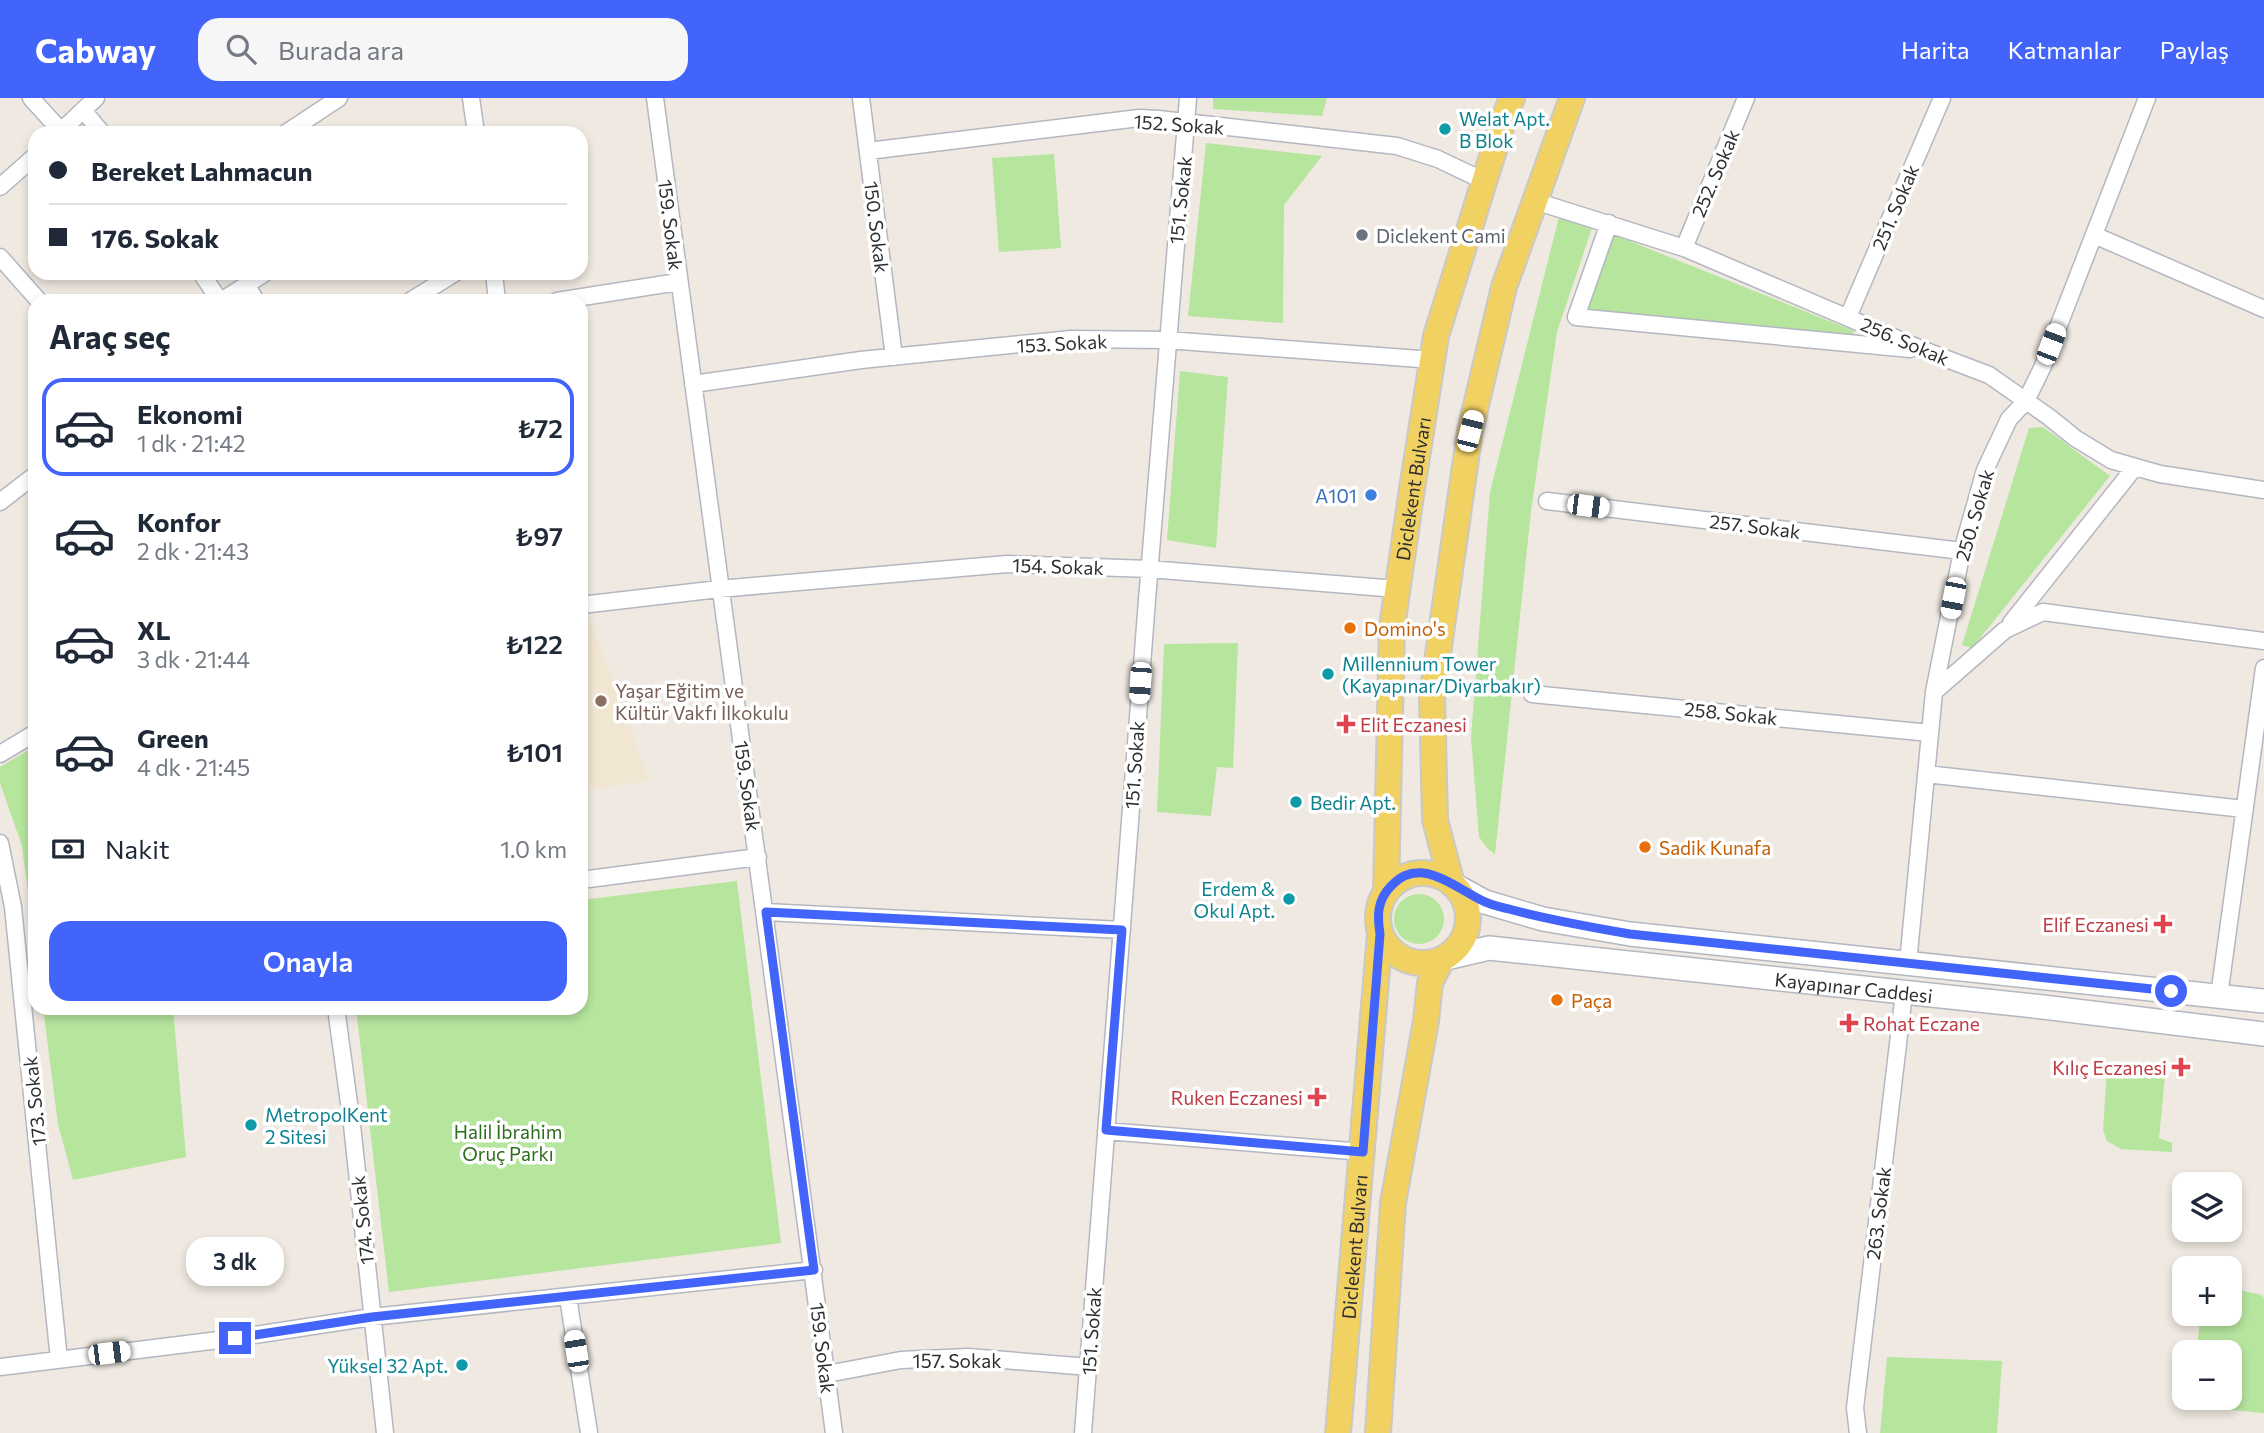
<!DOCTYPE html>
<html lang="tr">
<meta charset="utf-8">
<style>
body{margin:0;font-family:Commissioner,sans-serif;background:#f6f6f7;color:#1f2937;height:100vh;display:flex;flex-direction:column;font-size:26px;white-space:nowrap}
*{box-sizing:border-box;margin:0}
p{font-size:23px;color:#747a83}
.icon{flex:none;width:38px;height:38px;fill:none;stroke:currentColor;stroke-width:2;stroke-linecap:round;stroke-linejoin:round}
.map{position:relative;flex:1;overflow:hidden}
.sheet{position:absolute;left:28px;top:196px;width:560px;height:721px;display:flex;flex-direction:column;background:#fff;border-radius:21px;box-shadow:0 4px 10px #0003}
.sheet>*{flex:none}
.top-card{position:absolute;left:28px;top:28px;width:560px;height:154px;border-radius:21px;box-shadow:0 4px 10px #0003;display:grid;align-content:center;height:154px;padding:0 21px;background:#fff}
.buttons{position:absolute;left:2172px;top:1074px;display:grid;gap:14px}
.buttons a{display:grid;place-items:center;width:70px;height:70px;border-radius:14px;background:#fff;box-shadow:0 4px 10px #0003;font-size:35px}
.end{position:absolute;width:32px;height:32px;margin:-16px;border:9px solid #4264fb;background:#fff;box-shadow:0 0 0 4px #fff}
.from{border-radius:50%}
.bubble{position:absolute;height:49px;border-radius:21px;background:#fff;box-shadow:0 4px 10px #0003;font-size:23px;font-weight:600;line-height:49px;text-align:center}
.car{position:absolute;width:21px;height:42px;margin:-21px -10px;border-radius:9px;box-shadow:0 0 5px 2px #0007;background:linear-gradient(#fff 24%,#345 0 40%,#fff 0 76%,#345 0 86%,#fff 0)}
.top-card b{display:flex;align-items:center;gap:24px;height:66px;font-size:26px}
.top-card b+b{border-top:2px solid #e0e1e3}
.top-card i{width:18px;height:18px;background:#1f2937}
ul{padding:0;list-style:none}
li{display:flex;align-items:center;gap:21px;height:98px;margin:0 14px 10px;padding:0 7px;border:4px solid transparent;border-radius:21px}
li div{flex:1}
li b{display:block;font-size:26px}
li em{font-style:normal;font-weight:600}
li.active{border-color:#4264fb}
li>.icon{width:63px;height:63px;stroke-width:1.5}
h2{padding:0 21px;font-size:32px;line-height:84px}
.pay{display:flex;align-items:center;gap:18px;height:77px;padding:0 21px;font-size:26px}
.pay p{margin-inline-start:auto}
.primary-button{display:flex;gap:14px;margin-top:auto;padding:14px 21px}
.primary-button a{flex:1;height:80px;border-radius:21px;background:#4264fb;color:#fff;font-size:28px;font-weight:600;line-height:80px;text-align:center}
header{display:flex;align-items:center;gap:42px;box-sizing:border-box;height:98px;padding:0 35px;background:#4264fb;color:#fff}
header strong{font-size:33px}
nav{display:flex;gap:38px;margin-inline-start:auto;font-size:24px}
.search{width:490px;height:63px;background:#f6f6f7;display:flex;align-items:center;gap:18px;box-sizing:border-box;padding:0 24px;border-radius:21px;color:#747a83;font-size:26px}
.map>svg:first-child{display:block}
.education{fill:#f0e6d1}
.green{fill:#b6e59e}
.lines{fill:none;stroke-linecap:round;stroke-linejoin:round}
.street-casing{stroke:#b4b7c1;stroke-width:19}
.secondary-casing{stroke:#b4b7c1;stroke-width:26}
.primary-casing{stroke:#c9c9c9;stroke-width:28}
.street{stroke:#fff;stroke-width:16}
.secondary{stroke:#fff;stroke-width:23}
.primary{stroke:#f2d163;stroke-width:24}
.route{stroke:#4264fb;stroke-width:9}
.culture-dot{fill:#0f9aa8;stroke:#fff;stroke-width:2.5}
.worship-dot{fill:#6b7280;stroke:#fff;stroke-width:2.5}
.shop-dot{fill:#3f7fe0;stroke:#fff;stroke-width:2.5}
.food-dot{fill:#e8710a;stroke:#fff;stroke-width:2.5}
.education-dot{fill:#8d6e63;stroke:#fff;stroke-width:2.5}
.health-dot{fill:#e0444e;stroke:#fff;stroke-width:2.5}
.labels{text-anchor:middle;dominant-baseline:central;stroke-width:7;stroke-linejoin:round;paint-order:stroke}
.culture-label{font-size:19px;fill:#0d838f;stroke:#fff;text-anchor:start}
.street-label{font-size:19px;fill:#2e2e2e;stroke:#fff}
.worship-label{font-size:19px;fill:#5b616d;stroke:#fff;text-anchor:start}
.shop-label{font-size:19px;fill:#366cbe;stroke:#fff;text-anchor:end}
.food-label{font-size:19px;fill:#c56008;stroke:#fff;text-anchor:start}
.education-label{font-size:19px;fill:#785e54;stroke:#fff;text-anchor:start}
.health-label{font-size:19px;fill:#be3a42;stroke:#fff;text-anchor:end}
.park-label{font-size:19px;fill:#2c6e1b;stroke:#fff}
</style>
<header>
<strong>Cabway</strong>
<div class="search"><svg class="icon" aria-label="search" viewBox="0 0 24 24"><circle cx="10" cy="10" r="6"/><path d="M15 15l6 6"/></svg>Burada ara</div>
<nav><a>Harita</a><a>Katmanlar</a><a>Paylaş</a></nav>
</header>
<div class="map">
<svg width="2264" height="1335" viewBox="0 0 2264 1335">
<rect width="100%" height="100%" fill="#efe9e1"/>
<path class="education" d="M 591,523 L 649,683 L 581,693 L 581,524 Z"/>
<path class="green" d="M 1213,0 L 1327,0 L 1322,18 L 1213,11 Z
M 1206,45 L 1322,58 L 1284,107 L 1283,225 L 1188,218 Z
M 1054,56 L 1061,150 L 999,154 L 992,60 Z
M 1559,119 L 1592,130 L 1557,234 L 1531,413 L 1495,756 L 1488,751 L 1479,739 L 1471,640 L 1490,394 Z
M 1612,136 L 1854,233 L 1853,239 L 1586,211 Z
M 1180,273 L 1228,279 L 1216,450 L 1167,442 Z
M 2043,329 L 2110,378 L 1972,550 L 1962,547 L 2029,330 Z
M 1238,545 L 1233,670 L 1217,669 L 1211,718 L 1157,714 L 1164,546 Z
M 35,648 L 35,848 L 22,748 L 0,685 L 0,669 Z
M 737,783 L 781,1145 L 389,1194 L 356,910 L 581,910 L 581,802 Z
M1394 821a25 25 0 1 1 50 0a25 25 0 1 1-50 0Z
M 43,910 L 173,910 L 186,1059 L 73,1082 L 58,1026 Z
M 2107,971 L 2165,978 L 2159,1040 L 2172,1045 L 2172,1054 L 2121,1051 L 2107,1043 L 2103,1032 Z
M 2230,1190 L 2262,1197 L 2264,1200 L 2264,1315 L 2190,1308 L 2191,1300 L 2230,1300 L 2230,1255 L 2196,1255 L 2201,1216 L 2230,1216 Z
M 1887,1259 L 2002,1263 L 1997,1335 L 1880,1335 Z"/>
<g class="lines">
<defs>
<path id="street" d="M 31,0 L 61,33
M 471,0 L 476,35
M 655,0 C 711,446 777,890 834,1335
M 861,0 L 894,259
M 83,12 L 102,35
M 59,35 L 96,0
M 286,35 L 339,0
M 868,53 L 1139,20 L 1158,21 L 1397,48 L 1438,61 L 1484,83
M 0,89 L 35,58
M 1535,103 L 1684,150 L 1926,253 L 1989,277 L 2049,319 L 2075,340 L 2111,362 L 2160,376 L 2264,392
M 1609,125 L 1576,219 L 1910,251
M 2094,137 L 2264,211
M 1684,150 L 1746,0
M 0,159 L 39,203
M 201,175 L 220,203
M 494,175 L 497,203
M 246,186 L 256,203
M 221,203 L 265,175
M 410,203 L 455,175
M 557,203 L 678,184
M 1848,219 L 1942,0
M 693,286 L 861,262 L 1071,241 L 1167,242 L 1433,262
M 1547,403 L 1962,453
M 0,404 L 35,377
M 581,507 L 719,491 L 1007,466 L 1149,471 L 1397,491
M 2011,525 L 2135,369
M 1934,594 L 2005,532 L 2043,514 L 2264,543
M 1532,596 L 1930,635
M 0,656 L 35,635
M 1926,676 L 2244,711
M 0,745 L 13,809 L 59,1262
M 581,782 L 758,759
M 766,814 L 1122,832
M 1908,865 L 1934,594 L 1962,453 L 1985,372 L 2009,321 L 2026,303 L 2043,268 L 2147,0
M 2219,898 L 2264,570
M 336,910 L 352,1027 L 385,1335
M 1106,1033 L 1363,1054
M 568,1199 L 589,1335
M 0,1269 L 235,1240 L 372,1219 L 814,1172
M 827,1276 L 901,1262 L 968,1259 L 1089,1269
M 1083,1335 L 1147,502 L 1188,0
M 1858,1335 L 1855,1310 L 1904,895"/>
<g id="secondary">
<path d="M 1452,786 L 1485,804 L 1543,821 L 1630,836 L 2264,903"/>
<path id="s1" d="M 1442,861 L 1489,850 L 2043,909 L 2264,936"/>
</g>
<g id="primary">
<circle cx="1423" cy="820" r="45"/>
<path d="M 1452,786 L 1435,722 L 1432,598 L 1470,333 L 1504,189 L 1572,0"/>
<path id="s2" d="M 1386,793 L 1392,529 L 1412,391 L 1436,238 L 1504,20 L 1512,0"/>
<path id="s3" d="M 1338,1335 L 1380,836"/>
<path d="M 1378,1335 L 1393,1105 L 1426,923 L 1430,885 L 1442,861"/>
</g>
</defs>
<use href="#street" class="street-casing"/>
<use href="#secondary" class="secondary-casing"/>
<use href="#primary" class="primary-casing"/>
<use href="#street" class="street"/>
<use href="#secondary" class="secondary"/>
<use href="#primary" class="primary"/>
</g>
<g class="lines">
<path class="route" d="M 235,1240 L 372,1219 L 814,1172 L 766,814 L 1122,832 L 1106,1032 L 1363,1054 L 1380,836 C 1377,817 1377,802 1392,787 C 1421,757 1455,790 1483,803 C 1491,807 1501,809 1509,811 C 1549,822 1589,829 1630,836 L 2171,893"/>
</g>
<g class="culture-dot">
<circle cx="1445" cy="31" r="7"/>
<circle cx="1328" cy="576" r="7"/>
<circle cx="1296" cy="704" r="7"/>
<circle cx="1289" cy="801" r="7"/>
<circle cx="251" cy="1027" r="7"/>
<circle cx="462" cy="1267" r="7"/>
</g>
<circle class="worship-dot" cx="1362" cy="137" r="7"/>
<circle class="shop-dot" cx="1371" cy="397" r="7"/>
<g class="food-dot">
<circle cx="1350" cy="530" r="7"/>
<circle cx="1645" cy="749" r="7"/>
<circle cx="1557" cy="902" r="7"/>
</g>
<circle class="education-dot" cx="601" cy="603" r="7"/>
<g class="health-dot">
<path d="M1342.5 615.5h7v7h7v7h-7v7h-7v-7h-7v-7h7z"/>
<path d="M2159.5 815.5h7v7h7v7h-7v7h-7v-7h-7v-7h7z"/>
<path d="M1845.5 914.5h7v7h7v7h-7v7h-7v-7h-7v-7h7z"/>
<path d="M2177.5 958.5h7v7h7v7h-7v7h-7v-7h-7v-7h7z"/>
<path d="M1313.5 988.5h7v7h7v7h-7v7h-7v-7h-7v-7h7z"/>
</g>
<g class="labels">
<g class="culture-label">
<text x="1459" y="20">Welat Apt.<tspan x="1459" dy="22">B Blok</tspan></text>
<text x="1342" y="565">Millennium Tower<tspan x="1342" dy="22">(Kayapınar/Diyarbakır)</tspan></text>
<text x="1310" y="704">Bedir Apt.</text>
<text x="1275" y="790" text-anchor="end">Erdem &amp;<tspan x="1275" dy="22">Okul Apt.</tspan></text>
<text x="265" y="1016">MetropolKent<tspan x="265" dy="22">2 Sitesi</tspan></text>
<text x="448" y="1267" text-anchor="end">Yüksel 32 Apt.</text>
</g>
<g class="street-label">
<text transform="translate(1179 26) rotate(4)">152. Sokak</text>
<text transform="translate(1715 75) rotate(-67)">252. Sokak</text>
<text transform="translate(1180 102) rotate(-84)">151. Sokak</text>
<text transform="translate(1895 109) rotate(-67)">251. Sokak</text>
<text transform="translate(671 127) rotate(83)">159. Sokak</text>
<text transform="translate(877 129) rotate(83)">150. Sokak</text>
<text transform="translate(1905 243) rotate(23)">256. Sokak</text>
<text transform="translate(1062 245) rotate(-3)">153. Sokak</text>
<text stroke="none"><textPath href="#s2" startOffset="404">Diclekent Bulvarı</textPath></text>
<text transform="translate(1974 417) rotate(-74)">250. Sokak</text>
<text transform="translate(1755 428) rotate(7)">257. Sokak</text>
<text transform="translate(1058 468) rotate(2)">154. Sokak</text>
<text transform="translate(1731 615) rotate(6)">258. Sokak</text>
<text transform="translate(1134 667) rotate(-86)">151. Sokak</text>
<text transform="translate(748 688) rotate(82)">159. Sokak</text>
<text stroke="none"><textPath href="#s1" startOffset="415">Kayapınar Caddesi</textPath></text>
<text transform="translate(34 1003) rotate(-96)">173. Sokak</text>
<text transform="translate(1878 1115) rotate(-83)">263. Sokak</text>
<text transform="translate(362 1122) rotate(-96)">174. Sokak</text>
<text stroke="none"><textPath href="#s3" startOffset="187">Diclekent Bulvarı</textPath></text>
<text transform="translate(1091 1233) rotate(-86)">151. Sokak</text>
<text transform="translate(823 1250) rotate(83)">159. Sokak</text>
<text x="957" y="1262">157. Sokak</text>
</g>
<g class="worship-label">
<text x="1376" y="137">Diclekent Cami</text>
</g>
<g class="shop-label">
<text x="1357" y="397">A101</text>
</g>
<g class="food-label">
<text x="1364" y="530">Domino's</text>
<text x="1659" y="749">Sadik Kunafa</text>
<text x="1571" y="902">Paça</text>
</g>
<g class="education-label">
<text x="615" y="592">Yaşar Eğitim ve<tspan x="615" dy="22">Kültür Vakfı İlkokulu</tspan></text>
</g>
<g class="health-label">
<text x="1360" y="626" text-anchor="start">Elit Eczanesi</text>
<text x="2149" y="826">Elif Eczanesi</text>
<text x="1863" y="925" text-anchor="start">Rohat Eczane</text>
<text x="2167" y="969">Kılıç Eczanesi</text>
<text x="1303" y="999">Ruken Eczanesi</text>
</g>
<g class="park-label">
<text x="508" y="1033">Halil İbrahim<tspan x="508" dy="22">Oruç Parkı</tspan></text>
</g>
</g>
</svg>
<div class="buttons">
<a><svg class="icon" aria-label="layers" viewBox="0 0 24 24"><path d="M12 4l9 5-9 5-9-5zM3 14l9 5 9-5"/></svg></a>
<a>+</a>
<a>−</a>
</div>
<i class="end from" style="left:2171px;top:893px"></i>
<i class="end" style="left:235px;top:1240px"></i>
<div class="bubble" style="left:186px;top:1139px;width:98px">3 dk</div>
<i class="car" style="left:2051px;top:246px;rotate:21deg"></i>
<i class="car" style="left:1470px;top:333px;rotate:14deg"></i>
<i class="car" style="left:1588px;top:408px;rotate:97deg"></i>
<i class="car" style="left:1953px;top:500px;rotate:191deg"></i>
<i class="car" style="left:1140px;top:585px;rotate:184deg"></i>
<i class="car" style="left:576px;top:1253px;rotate:351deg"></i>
<i class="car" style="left:109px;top:1255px;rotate:83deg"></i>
<div class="top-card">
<b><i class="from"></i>Bereket Lahmacun</b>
<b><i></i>176. Sokak</b>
</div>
<section class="sheet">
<h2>Araç seç</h2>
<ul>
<li class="active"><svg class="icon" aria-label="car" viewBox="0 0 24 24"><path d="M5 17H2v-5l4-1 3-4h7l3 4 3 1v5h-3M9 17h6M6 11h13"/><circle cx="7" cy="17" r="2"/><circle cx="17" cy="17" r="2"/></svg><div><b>Ekonomi</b><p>1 dk · 21:42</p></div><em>₺72</em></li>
<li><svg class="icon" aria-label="car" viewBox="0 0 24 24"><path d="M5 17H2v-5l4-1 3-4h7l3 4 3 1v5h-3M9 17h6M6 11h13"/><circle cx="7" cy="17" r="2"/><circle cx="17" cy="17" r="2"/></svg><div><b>Konfor</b><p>2 dk · 21:43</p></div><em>₺97</em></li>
<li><svg class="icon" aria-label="car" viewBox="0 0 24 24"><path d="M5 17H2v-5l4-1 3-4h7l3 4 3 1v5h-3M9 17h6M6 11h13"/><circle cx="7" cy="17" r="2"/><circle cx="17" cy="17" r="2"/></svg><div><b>XL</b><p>3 dk · 21:44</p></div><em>₺122</em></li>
<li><svg class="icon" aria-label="car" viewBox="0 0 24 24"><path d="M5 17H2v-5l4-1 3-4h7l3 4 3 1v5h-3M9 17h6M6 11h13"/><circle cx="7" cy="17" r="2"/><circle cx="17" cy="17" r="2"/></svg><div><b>Green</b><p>4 dk · 21:45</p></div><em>₺101</em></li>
</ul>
<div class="pay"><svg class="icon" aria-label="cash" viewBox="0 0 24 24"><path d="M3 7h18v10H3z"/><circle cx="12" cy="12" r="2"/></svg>Nakit<p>1.0 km</p></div>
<div class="primary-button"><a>Onayla</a></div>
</section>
</div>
